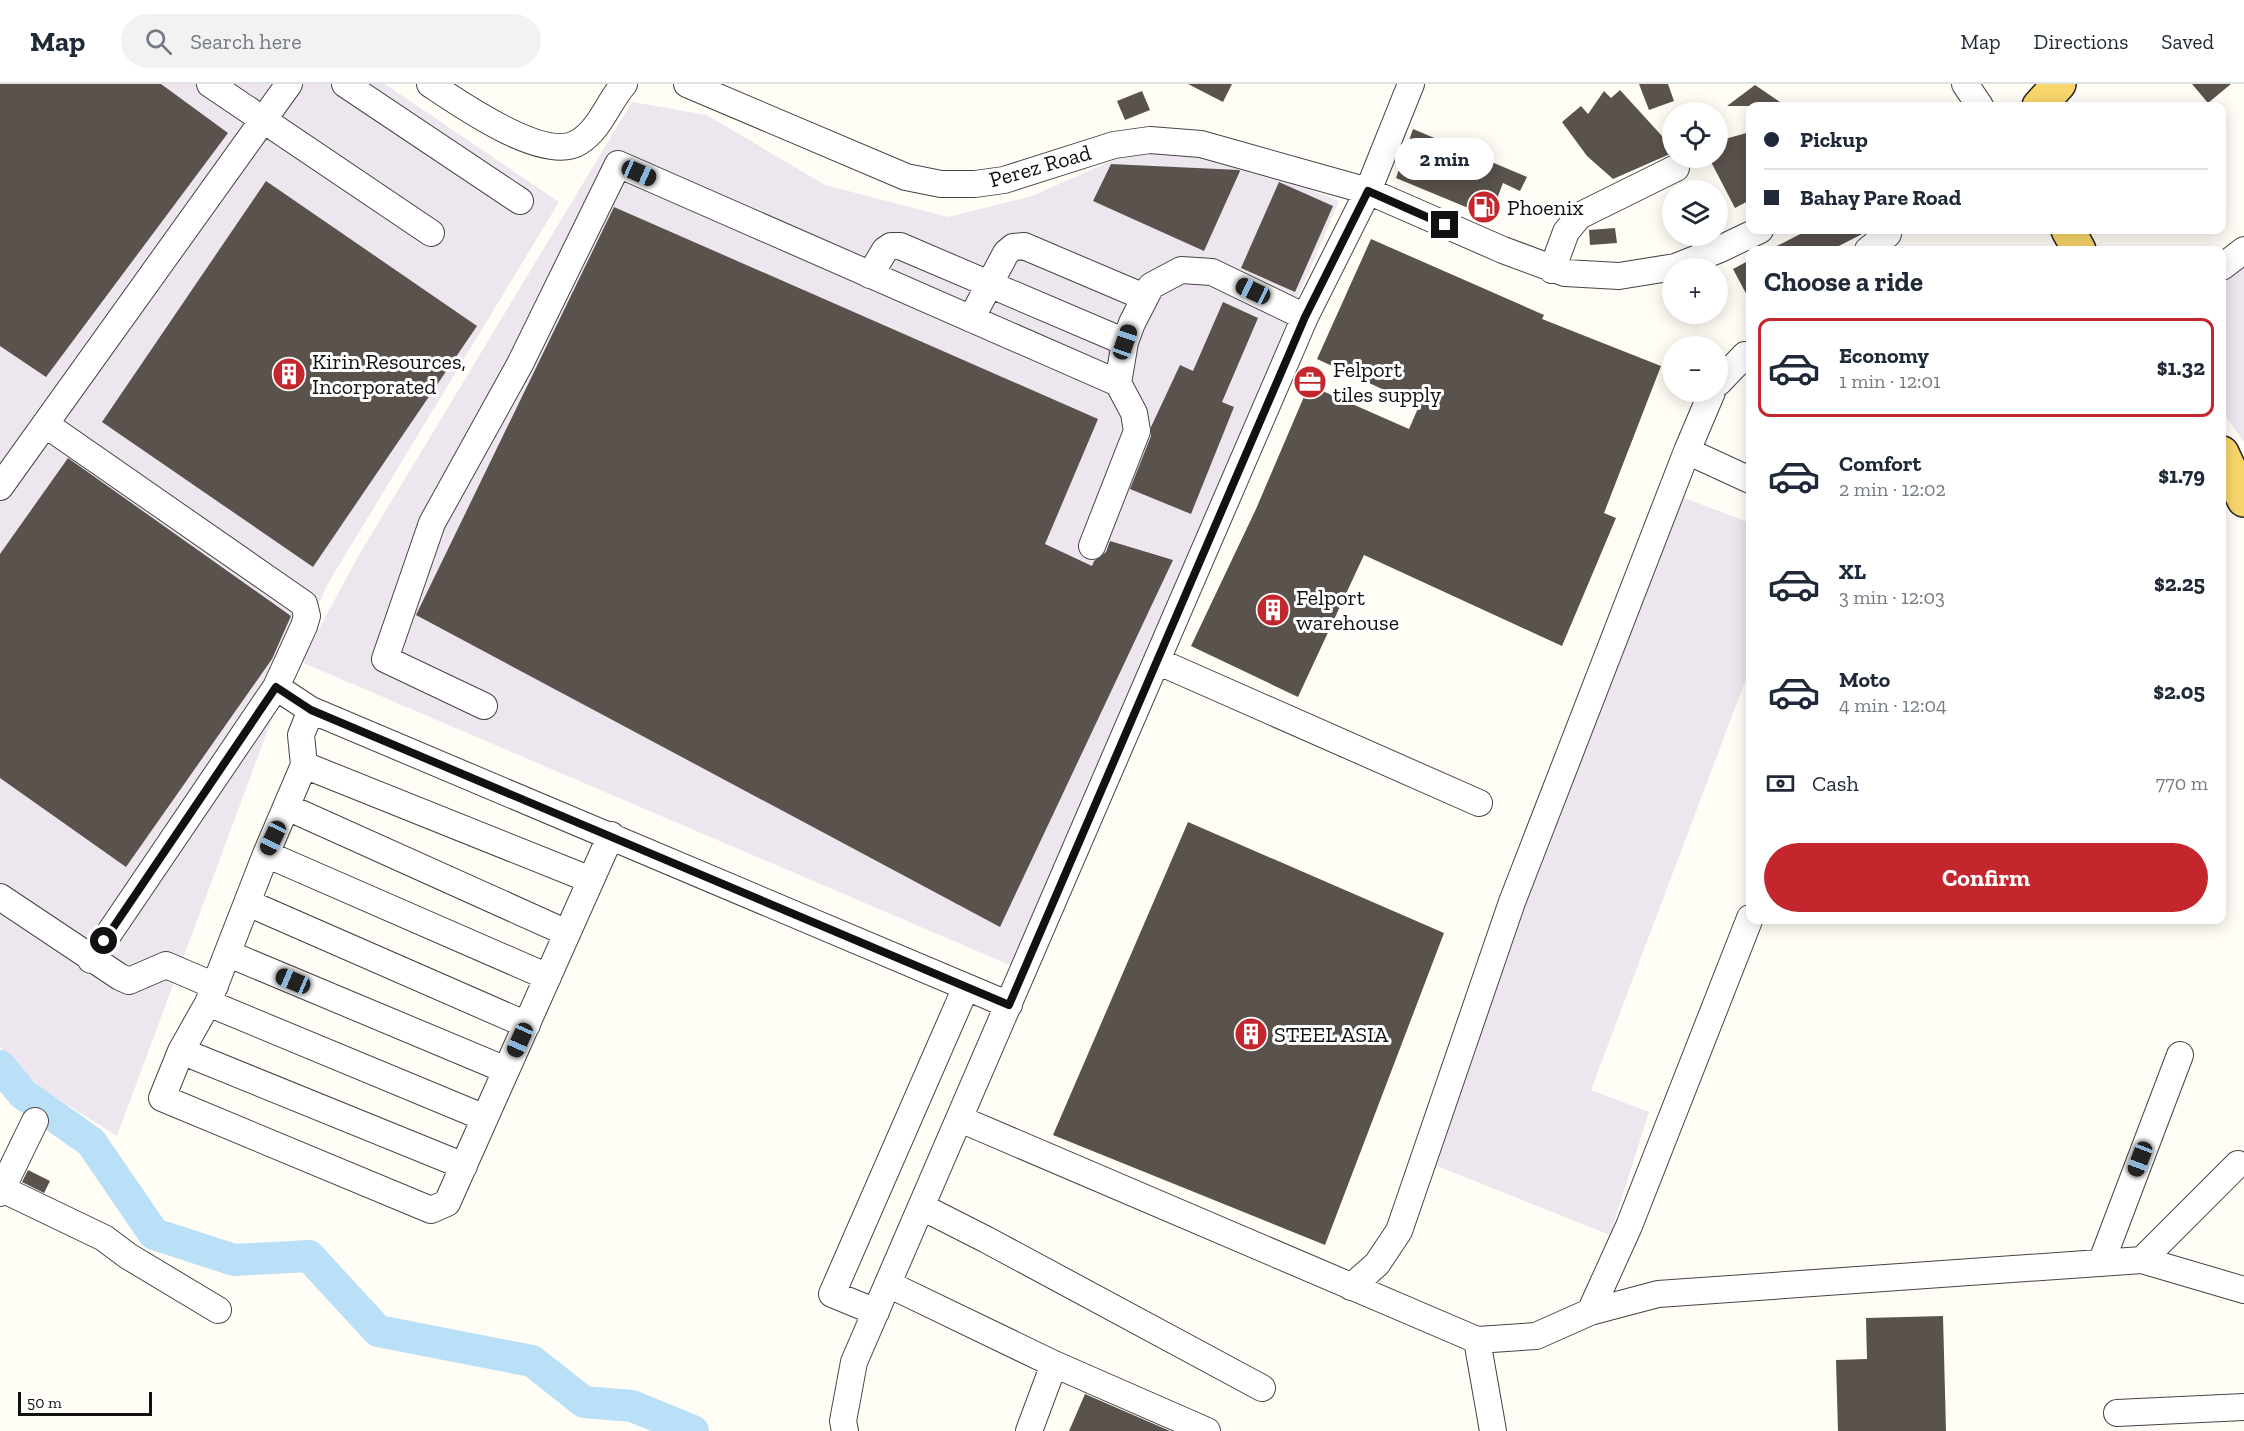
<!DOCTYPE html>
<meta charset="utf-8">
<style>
body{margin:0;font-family:"Zilla Slab",serif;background:#f2f2f3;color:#1f2937;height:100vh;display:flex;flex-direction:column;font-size:22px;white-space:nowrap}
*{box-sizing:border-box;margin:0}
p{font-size:20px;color:#747a83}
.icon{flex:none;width:33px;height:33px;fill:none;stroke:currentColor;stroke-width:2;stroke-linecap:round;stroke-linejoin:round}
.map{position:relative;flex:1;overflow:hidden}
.panel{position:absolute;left:1746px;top:162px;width:480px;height:678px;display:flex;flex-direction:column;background:#fff;border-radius:12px;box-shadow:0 3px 15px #0003}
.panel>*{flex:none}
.hud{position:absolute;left:1746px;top:18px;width:480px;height:132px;border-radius:12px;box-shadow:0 3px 15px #0003;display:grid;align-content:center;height:132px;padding:0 18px;background:#fff}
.fabs{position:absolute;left:1662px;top:18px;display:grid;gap:12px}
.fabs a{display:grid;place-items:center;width:66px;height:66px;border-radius:50%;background:#fff;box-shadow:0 3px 15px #0003;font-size:30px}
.scale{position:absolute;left:18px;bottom:15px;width:134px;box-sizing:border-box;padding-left:6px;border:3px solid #111;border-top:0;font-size:16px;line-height:21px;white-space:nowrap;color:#111;-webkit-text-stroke:4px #fff;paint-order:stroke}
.end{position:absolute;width:27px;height:27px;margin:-14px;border:8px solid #111;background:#fff;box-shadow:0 0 0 3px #fff}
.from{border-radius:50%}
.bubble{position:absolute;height:42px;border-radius:21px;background:#fff;box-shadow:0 3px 15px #0003;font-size:20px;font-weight:700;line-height:42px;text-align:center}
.car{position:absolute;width:18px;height:36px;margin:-18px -9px;border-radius:8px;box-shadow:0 0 4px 2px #0007;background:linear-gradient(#222 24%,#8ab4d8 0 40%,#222 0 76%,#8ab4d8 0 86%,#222 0)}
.hud b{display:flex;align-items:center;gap:21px;height:57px;font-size:22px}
.hud b+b{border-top:2px solid #e0e1e3}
.hud i{width:15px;height:15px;background:#1f2937}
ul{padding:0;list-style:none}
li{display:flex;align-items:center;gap:18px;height:99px;margin:0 12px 9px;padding:0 6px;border:3px solid transparent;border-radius:12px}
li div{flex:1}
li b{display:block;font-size:22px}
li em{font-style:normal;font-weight:700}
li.on{border-color:#c4262e}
li>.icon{width:54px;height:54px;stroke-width:1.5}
h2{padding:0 18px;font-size:27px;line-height:72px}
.pay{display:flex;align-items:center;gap:15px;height:66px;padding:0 18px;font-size:22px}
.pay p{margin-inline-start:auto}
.cta{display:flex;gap:12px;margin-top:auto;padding:12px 18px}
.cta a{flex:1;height:69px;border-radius:36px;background:#c4262e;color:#fff;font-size:24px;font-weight:700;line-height:69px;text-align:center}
header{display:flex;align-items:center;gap:36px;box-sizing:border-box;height:84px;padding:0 30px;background:#fff;border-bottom:2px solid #e0e1e3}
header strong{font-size:28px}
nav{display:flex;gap:33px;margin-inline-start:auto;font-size:21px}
.search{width:420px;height:54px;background:#f2f2f3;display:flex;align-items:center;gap:15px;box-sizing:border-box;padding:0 21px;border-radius:33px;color:#747a83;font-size:22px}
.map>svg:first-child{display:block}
.industrial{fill:#eee6ef}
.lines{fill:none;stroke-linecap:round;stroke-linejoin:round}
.river{stroke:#b9e0f7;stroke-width:32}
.building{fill:#5a524d}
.minor-casing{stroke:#444;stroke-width:28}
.major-casing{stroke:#222;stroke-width:36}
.minor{stroke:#fff;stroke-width:26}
.major{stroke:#f9d66b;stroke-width:33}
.route{stroke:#111;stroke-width:8}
.labels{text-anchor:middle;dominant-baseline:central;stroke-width:6;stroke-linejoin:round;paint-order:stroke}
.street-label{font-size:22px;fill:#111;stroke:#fff}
.poi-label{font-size:22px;fill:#111;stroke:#fff;text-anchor:start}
</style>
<header>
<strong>Map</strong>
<div class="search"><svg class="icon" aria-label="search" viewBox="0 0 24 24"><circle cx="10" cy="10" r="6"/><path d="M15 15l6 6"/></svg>Search here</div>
<nav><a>Map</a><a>Directions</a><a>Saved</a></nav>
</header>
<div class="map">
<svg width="2244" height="1347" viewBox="0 0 2244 1347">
<rect width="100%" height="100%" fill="#fffdf5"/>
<path class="industrial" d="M 0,0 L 385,0 L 559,118 L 327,501 L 286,597 L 117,1052 L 41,1004 L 0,963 Z
M 632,18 L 707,31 L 825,101 L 948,133 L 1032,112 L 1125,71 L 1178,67 L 1250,82 L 1339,117 L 1012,882 L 301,578 L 359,471 Z
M 2244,178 L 2244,358 L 2222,327 L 2222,194 Z
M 1682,413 L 1750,439 L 1750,584 L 1591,1006 L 1649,1028 L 1610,1151 L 1422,1076 Z"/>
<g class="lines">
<path class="river" d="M 0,982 L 23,1010 L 91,1058 L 154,1150 L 234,1176 L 309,1172 L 378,1247 L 532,1277 L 584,1318 L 632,1322 L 693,1347"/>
</g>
<path class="building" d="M 0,0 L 161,0 L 228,49 L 46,293 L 0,262 Z
M 1188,0 L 1232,0 L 1223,18 Z
M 1639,0 L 1668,0 L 1674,17 L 1649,26 Z
M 2192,0 L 2231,0 L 2208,19 Z
M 1755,1 L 1786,22 L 1727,22 Z
M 1620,6 L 1662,52 L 1670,70 L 1613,95 L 1587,72 L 1562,38 L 1581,22 L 1588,30 L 1604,7 L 1611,14 Z
M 1142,7 L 1150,26 L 1125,36 L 1117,17 Z
M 1413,45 L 1527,93 L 1520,107 L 1503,99 L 1490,133 L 1396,94 Z
M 1750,48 L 1750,116 L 1735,124 L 1709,74 L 1718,74 L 1718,57 Z
M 1111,80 L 1239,86 L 1240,87 L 1204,167 L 1093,117 Z
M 266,97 L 477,242 L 313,483 L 102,338 Z
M 1279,98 L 1333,122 L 1295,208 L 1241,184 Z
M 614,123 L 1098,335 L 1045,460 L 1092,482 L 1094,477 L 1106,468 L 1110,457 L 1173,476 L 1000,843 L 416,531 Z
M 1615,144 L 1617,159 L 1590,161 L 1589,146 Z
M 1808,146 L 1870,146 L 1831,166 L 1769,166 Z
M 1371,155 L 1544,231 L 1542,235 L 1661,282 L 1604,429 L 1616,434 L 1562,562 L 1364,471 L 1298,613 L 1191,562 L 1256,425 L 1309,301 L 1409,345 L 1419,322 L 1317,275 Z
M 1750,176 L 1750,217 L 1733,185 Z
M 1223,218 L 1258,234 L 1222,318 L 1234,323 L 1191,430 L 1130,405 L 1151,352 L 1151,343 L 1180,281 L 1193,287 Z
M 68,374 L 291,532 L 272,575 L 126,783 L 0,694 L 0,470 Z
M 1188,738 L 1444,849 L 1325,1161 L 1053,1051 Z
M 28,1086 L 50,1097 L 44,1109 L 22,1098 Z
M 1943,1232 L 1946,1347 L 1838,1347 L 1836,1276 L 1867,1275 L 1866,1234 Z
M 1085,1310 L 1170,1347 L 1069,1347 Z"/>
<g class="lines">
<defs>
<path id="minor" d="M 210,0 L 431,149
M 345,0 L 520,117
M 430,0 C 460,20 545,80 579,58 C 601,44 608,18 624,0
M 687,0 L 906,93 L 941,100 L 975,100 L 1004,96 L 1114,61 L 1150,56 L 1201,60 L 1368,107 L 1503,166 L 1565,189 L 1619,192 L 1675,183 L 1718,166 L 1760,146
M 1965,0 L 1980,22
M 1868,166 L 1888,150
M 2222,183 L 2244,166
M 1552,186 L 1566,148 L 1579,132 L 1676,84
M 870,191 L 885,166 L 891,162 L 900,162 L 1125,258
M 971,235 L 1006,169 L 1013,163 L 1024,162 L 1144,213
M 1718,299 L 1745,271 L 1750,277
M 45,340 L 304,520 L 307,532 L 304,542 L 276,603 L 311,626 L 1009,921
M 1687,367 L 1712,308
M 0,403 L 289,0
M 1092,462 L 1137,347 L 1134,329 L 1118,299 L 1125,258 L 1132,239 L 1151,202 L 1181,186 L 1212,188 L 1305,233
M 1157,577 L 1479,719
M 484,622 L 385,575 L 432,439 L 520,280 L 618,80 L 1118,299
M 311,626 L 301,651 L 304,681 L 266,770 L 208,919 L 181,967 L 162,1014 L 431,1126 L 447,1119 L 611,751
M 304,681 L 591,796
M 287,723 L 567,849
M 266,770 L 548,893
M 0,813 L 120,893 L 129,897 L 166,881 L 215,902
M 248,819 L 527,941
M 229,870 L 506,986
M 91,876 L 276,603
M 208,919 L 485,1034
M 181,967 L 464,1082
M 960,1035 L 1477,1256 L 1536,1252 L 1590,1228 L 1658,1210 L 2142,1176 L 2244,1206
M 2,1105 L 104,1154 L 128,1172 L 218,1226
M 0,1109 L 35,1037
M 922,1123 L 987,1156 L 1262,1304
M 2142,1176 L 2238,1080
M 2101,1179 L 2180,971
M 888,1200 L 1054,1280 L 1207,1347
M 1351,1203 L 1377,1180 L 1399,1147 L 1512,818 L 1687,367 L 1750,396
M 876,1228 L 832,1210 L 966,903
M 1590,1228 L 1629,1142 L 1750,834
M 1477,1256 L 1493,1347
M 2117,1329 L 2244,1323
M 845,1347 L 843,1337 L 854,1278 L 1305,233 L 1368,107 L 1411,0
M 1029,1347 L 1054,1280"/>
<path id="major" d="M 2039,22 L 2059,0
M 2068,146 L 2079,166
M 2222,369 L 2244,416"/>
</defs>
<use href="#minor" class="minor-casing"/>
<use href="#major" class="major-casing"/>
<use href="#minor" class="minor"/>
<use href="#major" class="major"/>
</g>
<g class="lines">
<path class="route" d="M 104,857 L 276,603 L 311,626 L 1009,921 L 1305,233 L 1368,107 L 1445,141"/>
</g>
<defs>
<symbol id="fuel-disc" viewBox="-11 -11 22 22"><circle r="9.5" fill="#c4262e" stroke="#fff"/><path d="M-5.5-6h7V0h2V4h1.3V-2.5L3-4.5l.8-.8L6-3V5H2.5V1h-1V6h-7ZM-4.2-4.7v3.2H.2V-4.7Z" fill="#fff"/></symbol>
<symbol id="building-disc" viewBox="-11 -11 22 22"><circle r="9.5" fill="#c4262e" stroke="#fff"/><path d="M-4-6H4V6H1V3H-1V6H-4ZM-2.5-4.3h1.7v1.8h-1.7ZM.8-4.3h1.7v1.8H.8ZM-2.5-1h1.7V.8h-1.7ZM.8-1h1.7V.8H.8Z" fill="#fff"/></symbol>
<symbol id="office-disc" viewBox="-11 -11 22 22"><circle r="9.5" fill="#c4262e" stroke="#fff"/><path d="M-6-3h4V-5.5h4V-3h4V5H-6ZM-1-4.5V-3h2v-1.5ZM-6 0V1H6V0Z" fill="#fff"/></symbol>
</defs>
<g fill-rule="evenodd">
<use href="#fuel-disc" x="1465" y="104" width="38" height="38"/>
<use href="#building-disc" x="270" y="271" width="38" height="38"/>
<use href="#office-disc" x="1291" y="279" width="38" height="38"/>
<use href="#building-disc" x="1254" y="507" width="38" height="38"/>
<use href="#building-disc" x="1232" y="931" width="38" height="38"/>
</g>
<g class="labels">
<g class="street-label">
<text transform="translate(1040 82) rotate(-16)">Perez Road</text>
</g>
<g class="poi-label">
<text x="1507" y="123">Phoenix</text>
<text x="312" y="277">Kirin Resources,<tspan x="312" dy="25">Incorporated</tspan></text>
<text x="1333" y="285">Felport<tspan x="1333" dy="25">tiles supply</tspan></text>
<text x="1296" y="513">Felport<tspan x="1296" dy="25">warehouse</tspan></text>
<text x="1274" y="950">STEEL ASIA</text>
</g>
</g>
</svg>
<div class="fabs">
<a><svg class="icon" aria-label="locate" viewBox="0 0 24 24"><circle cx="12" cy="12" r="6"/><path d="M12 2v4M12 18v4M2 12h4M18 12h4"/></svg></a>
<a><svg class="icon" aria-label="layers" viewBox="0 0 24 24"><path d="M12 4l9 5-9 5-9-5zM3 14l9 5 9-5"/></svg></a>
<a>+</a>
<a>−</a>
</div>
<div class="scale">50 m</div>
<i class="end from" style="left:104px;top:857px"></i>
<i class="end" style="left:1445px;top:141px"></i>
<div class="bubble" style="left:1395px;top:54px;width:99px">2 min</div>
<i class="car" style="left:639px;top:89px;rotate:114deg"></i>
<i class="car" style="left:1253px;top:207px;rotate:295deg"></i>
<i class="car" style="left:1125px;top:258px;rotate:19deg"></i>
<i class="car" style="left:273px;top:754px;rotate:205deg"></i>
<i class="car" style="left:293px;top:897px;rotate:293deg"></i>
<i class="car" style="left:520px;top:956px;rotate:204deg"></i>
<i class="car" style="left:2140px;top:1075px;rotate:201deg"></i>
<div class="hud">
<b><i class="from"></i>Pickup</b>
<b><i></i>Bahay Pare Road</b>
</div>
<section class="panel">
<h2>Choose a ride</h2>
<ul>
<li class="on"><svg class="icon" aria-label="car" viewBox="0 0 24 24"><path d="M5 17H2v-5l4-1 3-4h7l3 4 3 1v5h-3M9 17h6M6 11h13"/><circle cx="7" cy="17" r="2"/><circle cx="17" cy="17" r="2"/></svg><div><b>Economy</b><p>1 min · 12:01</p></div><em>$1.32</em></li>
<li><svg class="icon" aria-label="car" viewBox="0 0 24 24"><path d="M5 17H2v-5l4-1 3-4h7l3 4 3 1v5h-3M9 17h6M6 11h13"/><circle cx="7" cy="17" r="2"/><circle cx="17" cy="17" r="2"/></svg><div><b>Comfort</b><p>2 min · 12:02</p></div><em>$1.79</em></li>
<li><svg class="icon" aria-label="car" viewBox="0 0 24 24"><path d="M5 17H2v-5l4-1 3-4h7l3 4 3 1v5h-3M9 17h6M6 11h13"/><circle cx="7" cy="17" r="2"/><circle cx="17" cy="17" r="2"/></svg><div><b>XL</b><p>3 min · 12:03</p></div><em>$2.25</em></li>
<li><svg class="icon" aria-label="car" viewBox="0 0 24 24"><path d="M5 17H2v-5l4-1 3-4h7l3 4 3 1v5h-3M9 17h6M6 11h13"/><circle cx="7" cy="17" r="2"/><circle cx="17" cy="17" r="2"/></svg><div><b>Moto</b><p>4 min · 12:04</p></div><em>$2.05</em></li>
</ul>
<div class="pay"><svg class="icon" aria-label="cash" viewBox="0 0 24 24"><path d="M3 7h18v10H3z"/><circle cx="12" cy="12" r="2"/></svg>Cash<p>770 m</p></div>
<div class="cta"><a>Confirm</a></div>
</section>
</div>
